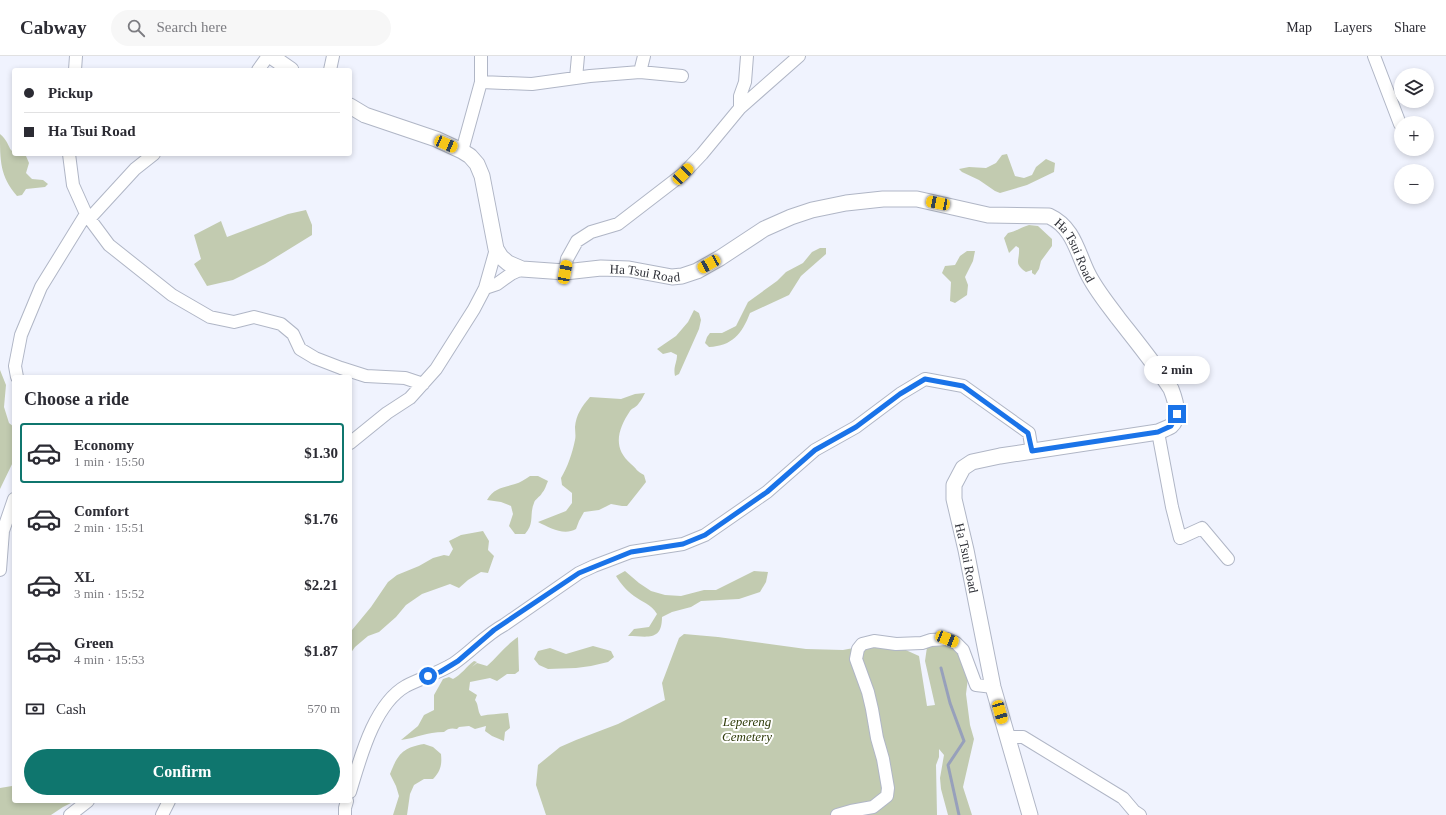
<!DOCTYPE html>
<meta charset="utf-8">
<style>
body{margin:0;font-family:Georgia,serif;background:#f7f7f7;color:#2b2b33;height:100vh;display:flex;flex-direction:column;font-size:15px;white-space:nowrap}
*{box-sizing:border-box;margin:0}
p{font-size:13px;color:#7c7c81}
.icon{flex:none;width:22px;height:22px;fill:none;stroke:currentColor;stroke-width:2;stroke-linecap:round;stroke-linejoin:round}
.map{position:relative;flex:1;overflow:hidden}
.details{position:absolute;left:12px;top:319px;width:340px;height:428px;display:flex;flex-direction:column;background:#fff;border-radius:4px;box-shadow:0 2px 6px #0003}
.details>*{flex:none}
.hud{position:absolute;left:12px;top:12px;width:340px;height:88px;border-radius:4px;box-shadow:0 2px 6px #0003;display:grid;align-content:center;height:88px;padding:0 12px;background:#fff}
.controls{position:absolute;left:1394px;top:12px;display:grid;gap:8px}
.controls a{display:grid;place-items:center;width:40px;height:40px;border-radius:50%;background:#fff;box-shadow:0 2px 6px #0003;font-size:20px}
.end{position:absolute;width:18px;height:18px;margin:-9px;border:5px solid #1a73e8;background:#fff;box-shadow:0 0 0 2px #fff}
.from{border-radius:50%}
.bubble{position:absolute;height:28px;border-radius:14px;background:#fff;box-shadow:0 2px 6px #0003;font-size:13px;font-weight:800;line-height:28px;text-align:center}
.car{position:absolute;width:12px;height:24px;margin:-12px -6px;border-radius:5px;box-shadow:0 0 3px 1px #0007;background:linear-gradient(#f5c518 24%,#345 0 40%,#f5c518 0 76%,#345 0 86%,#f5c518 0)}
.hud b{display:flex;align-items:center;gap:14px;height:38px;font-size:15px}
.hud b+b{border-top:1px solid #e1e1e2}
.hud i{width:10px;height:10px;background:#2b2b33}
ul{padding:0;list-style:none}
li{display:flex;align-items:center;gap:12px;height:60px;margin:0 8px 6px;padding:0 4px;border:2px solid transparent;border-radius:4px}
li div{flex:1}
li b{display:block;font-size:15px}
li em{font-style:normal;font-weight:800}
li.on{border-color:#0f766e}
li>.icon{width:36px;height:36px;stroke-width:1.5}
h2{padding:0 12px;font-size:18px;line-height:48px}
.pay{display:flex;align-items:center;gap:10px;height:44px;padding:0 12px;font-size:15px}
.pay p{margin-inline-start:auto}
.button{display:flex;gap:8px;margin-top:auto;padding:8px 12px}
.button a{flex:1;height:46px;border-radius:24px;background:#0f766e;color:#fff;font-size:16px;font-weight:800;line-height:46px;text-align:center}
header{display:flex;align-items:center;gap:24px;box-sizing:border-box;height:56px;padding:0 20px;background:#fff;border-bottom:1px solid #e1e1e2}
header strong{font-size:19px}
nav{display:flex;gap:22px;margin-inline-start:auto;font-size:14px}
.search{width:280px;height:36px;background:#f7f7f7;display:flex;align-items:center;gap:10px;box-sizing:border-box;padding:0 14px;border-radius:22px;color:#7c7c81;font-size:15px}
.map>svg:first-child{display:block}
.green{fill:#c2cbb0}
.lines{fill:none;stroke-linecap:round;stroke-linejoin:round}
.stream{stroke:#97a0bb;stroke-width:3}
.minor-casing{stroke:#b0b6c6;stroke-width:14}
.tertiary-casing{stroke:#b0b6c6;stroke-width:17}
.minor{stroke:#fff;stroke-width:12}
.tertiary{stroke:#fff;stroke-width:15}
.route{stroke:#1a73e8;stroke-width:5}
.labels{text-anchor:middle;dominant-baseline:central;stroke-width:4;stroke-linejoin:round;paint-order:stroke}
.street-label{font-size:13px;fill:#2f3138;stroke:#fff}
.park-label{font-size:13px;font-style:italic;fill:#2f3b0a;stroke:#fff}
</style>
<header>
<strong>Cabway</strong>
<div class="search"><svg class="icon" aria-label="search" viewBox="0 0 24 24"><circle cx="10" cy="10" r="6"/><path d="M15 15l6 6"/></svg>Search here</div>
<nav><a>Map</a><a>Layers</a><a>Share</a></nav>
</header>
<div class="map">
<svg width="1446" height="759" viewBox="0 0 1446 759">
<rect width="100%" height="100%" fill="#f0f3fe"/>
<path class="green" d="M 0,78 C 13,89 5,98 26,100 L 29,107 L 26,117 L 32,123 L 43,124 L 48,128 L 45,131 L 26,133 L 22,139 L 17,140 C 0,120 0,105 0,78 Z
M 1007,98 L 1015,120 L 1024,122 L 1032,119 L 1036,111 L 1046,103 L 1055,107 L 1054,116 L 1027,129 L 1000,137 L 995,135 L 979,124 L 962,116 L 959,113 L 969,111 L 986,112 L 996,107 L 1002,99 Z
M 306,154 L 312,169 L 312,179 L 265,208 L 233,224 L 207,230 L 194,208 L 201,203 L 194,179 L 221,165 L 227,181 L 288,158 Z
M 1029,169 L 1038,170 L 1052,183 L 1052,190 L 1041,205 L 1039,213 L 1035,219 L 1032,217 L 1032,214 L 1026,216 C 1013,207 1020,205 1019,192 L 1016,190 L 1009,197 L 1004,182 L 1008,177 C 1016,176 1021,171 1029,169 Z
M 820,192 L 826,192 L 826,198 L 801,220 L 789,239 L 750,257 C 742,278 732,290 709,291 L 705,287 L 707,281 L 710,277 L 722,277 L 736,270 L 748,246 L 777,225 L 786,216 L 803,207 L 812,196 Z
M 967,195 L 975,195 L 973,205 L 965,221 L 968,229 L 967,239 L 955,247 L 950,245 L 951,226 L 942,217 L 945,210 L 955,209 L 960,200 Z
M 694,254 L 699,257 L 701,264 L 699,273 L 679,318 L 675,320 C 673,311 677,307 677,299 L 671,296 L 663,298 L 657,293 L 676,280 L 688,266 Z
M 0,314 L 6,329 L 4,351 L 9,367 L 14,371 L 14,404 L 0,433 Z
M 645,337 C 643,340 642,344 639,347 C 637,351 632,352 630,355 C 618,373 612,392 631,408 C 637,413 636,415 644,419 L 646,426 L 627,450 L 622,450 L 611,448 L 599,454 L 584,456 L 579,465 L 576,473 C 564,480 550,472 538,466 L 566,455 L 572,447 L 572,437 L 562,429 L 561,422 C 568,410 572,398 575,384 C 576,380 575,375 575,371 C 576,359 582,350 590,341 L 621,343 L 635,338 Z
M 530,420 L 538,420 L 548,425 C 546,429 545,434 542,437 C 540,441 535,443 534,447 C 529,459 535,467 525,478 L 515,478 L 509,470 L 513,458 L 511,450 L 501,446 L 487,444 C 494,432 502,432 515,428 C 520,427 525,423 530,420 Z
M 483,475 L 489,485 L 488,494 L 494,500 L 488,517 L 481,516 L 468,524 L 459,532 L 450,528 L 422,538 L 406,549 L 396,561 L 379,576 L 368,580 L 355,591 L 350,598 L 350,575 L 352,574 L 371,551 L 388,526 L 397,519 L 419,510 L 433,502 L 444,499 L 449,500 L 453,493 L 449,485 L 461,479 Z
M 625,515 L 639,527 L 651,535 L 665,539 L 681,540 L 704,534 L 716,534 L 754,515 L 768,516 L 766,526 L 760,536 L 739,543 L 701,545 L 691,551 L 672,556 L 662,561 C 662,586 647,580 628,580 L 634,573 L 649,571 L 657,558 C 651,548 642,546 634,540 C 626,534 621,528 616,520 Z
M 684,578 L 718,581 L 806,593 L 843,594 L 864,590 L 899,591 L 919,600 L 927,650 L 935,649 L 925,605 L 927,591 L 943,587 L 954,593 L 963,602 L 968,622 L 966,638 L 970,669 L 974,683 L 963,731 L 972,759 L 948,759 L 941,733 L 940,722 L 944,699 L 939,693 L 939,701 L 936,709 L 937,759 L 546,759 L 536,729 L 538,709 L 560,691 L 576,684 L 618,668 L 665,644 L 662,627 L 679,582 Z
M 518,581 L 519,615 L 515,618 L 507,618 L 497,625 L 490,622 L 470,626 L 469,634 L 477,639 L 475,644 C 479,649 477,654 481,660 C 490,658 498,658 508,657 L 510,672 L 505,676 L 504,685 L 492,680 L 485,675 L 486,670 L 475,673 L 469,670 L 459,671 L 457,673 C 452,672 448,672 444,676 C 426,676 417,682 401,684 L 418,670 L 424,659 L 434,654 L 434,639 L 443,623 L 449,621 L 453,623 C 461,619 467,610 474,605 L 477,606 L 472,611 L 477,607 L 487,610 C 497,601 507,588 518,581 Z
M 593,590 L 611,595 L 614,601 L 608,606 L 591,610 L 576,612 L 548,613 L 539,609 L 534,603 L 538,595 L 550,592 L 566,598 Z
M 424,688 L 433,691 L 441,698 C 442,708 441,715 433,723 L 424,723 L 414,729 L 410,738 L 407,759 L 393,759 L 399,740 L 396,730 L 390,718 C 398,698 402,692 424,688 Z
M 12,730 L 14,731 L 14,745 L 75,745 L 63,751 L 51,759 L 0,759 L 0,732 Z"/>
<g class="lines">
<path class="stream" d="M 941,612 L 950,647 L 964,685 L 948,709 L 959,759"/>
<defs>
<path id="minor" d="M 1374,0 L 1400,68
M 75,14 L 76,0
M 258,14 L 268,0
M 330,14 L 333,0
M 640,16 L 682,20
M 576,22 L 578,0
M 481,26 L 532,28 L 590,20 L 640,16 L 644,0
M 740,52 L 740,40 L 745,26 L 747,0
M 462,95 L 481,26 L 481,0
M 69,98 L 73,129 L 86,158 L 109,189 L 172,239 L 210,261 L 234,266 L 254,261 L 281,268 L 293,278 L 300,293 L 315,302 L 341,312 L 366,320 L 405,322 L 423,328
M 90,162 L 135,113 L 154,98
M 565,216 L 567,203 L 577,185 L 591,176 L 618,168 L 683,118 L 702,98 L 740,52 L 799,0
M 485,232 L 497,228 L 511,218 L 522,213
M 17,321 L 15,310 L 21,279 L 41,231 L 86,158
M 1158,376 L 1172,451 L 1180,482 L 1202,472 L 1228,503
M 350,387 L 387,357 L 410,342 L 436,313 L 474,253 L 485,232 L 496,193
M 0,514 L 3,475 L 14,443
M 1008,681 L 1023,681 L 1123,742 L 1134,755 L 1140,759
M 350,736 C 360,703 374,648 406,630 C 422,622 438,617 453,608 C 471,596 485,579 504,569 L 579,517 L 594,510 L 631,496 L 683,488 L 705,479 L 767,436 L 815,394 L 856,371 L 900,338 L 925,323 L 963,330 L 1029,377 L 1032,395
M 70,759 L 88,745
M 162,759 L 169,745
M 345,759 L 345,752 L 347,745
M 837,759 L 851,755 L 873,751 L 887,740 L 888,732 L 883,703 L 877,682 L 872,653 L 868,636 L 856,603 L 858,593 L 862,588 L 874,585 L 896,588 L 922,587 L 931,584 L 947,583 L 956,587 L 963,594 L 976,629 L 993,631"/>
<g id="tertiary">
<path d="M 271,0 L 291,14"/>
<path id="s1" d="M 350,50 L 365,59 L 436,83 L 462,95 L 470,100 L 477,108 L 482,120 L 496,193 L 501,201 L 508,207 L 522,213 L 565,216 L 601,212 L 629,213 L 672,221 L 682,220 L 697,215 L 720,202 L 764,173 L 791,161 L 812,154 L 846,147 L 883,143 L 917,143 L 988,159 L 1049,160 C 1073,171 1077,195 1087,216 C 1095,233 1107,247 1118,262 C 1136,285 1155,308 1171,333 C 1175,343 1181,361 1171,370 C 1168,372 1162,374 1158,376 L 1000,400 L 972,406 L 963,412 L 954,429 L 954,443 L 966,494 L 993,631 L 1030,759"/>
</g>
</defs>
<use href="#minor" class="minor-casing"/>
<use href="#tertiary" class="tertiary-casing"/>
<use href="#minor" class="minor"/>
<use href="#tertiary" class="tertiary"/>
</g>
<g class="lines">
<path class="route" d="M 428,620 L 440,616 L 458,605 L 494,574 L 579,517 L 631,496 L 683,488 L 705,479 L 767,436 L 815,394 L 856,371 L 900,338 L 925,323 L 963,330 L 1028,377 L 1032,395 L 1158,376 L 1171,370 L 1177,358"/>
</g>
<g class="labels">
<g class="street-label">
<text stroke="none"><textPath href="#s1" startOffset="854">Ha Tsui Road</textPath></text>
<text stroke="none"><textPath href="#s1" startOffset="386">Ha Tsui Road</textPath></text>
<text stroke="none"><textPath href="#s1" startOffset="1370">Ha Tsui Road</textPath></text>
</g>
<g class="park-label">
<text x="747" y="665">Lepereng<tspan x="747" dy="15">Cemetery</tspan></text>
</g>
</g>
</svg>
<div class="controls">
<a><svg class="icon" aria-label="layers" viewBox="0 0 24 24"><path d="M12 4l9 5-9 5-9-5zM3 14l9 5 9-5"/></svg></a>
<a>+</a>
<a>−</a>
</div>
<i class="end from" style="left:428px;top:620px"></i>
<i class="end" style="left:1177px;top:358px"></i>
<div class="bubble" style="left:1144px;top:300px;width:66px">2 min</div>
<i class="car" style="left:446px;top:88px;rotate:113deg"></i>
<i class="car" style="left:683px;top:118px;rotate:44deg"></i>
<i class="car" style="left:938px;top:147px;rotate:281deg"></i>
<i class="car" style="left:709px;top:208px;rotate:241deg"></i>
<i class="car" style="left:565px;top:216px;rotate:11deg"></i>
<i class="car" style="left:947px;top:583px;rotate:112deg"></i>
<i class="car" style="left:1000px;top:656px;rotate:164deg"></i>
<div class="hud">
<b><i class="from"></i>Pickup</b>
<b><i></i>Ha Tsui Road</b>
</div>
<section class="details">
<h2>Choose a ride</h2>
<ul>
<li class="on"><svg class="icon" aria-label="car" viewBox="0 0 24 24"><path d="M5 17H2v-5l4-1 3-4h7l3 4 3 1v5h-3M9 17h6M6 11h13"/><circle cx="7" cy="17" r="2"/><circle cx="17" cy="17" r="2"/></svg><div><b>Economy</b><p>1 min · 15:50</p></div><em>$1.30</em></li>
<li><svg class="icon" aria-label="car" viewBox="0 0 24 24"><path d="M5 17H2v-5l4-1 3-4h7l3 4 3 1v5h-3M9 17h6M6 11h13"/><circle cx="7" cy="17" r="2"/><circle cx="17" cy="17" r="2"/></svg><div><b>Comfort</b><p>2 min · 15:51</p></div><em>$1.76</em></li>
<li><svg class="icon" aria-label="car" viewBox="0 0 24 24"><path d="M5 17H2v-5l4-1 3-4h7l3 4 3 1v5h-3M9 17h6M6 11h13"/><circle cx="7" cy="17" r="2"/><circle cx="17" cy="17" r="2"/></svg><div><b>XL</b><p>3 min · 15:52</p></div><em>$2.21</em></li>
<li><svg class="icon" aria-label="car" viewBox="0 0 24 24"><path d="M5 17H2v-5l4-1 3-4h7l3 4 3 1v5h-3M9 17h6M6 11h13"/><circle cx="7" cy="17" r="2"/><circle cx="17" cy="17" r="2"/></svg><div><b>Green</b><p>4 min · 15:53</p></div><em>$1.87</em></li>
</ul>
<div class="pay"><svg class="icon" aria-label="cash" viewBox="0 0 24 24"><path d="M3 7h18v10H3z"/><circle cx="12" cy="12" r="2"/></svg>Cash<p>570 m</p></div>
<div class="button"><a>Confirm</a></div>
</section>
</div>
